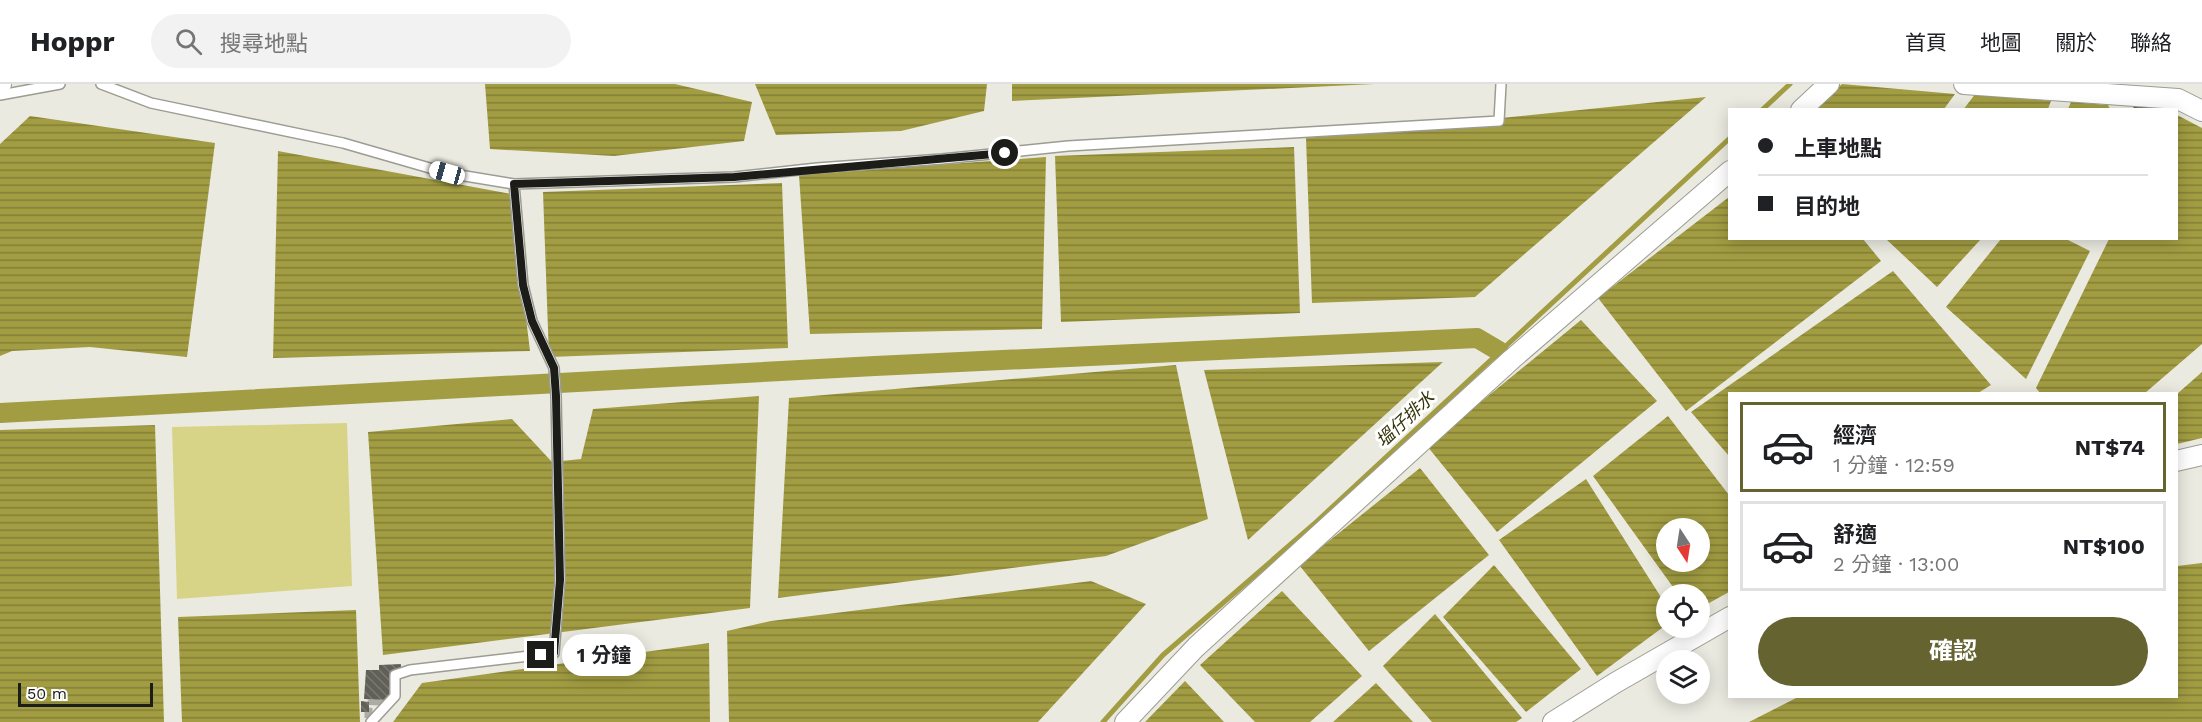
<!DOCTYPE html>
<html lang="zh-TW">
<meta charset="utf-8">
<style>
body{margin:0;font-family:"Work Sans","Noto Sans TC",sans-serif;background:#f2f2f2;color:#202124;height:100vh;display:flex;flex-direction:column;font-size:22px;white-space:nowrap}
*{box-sizing:border-box;margin:0}
p{font-size:20px;color:#757577}
.icon{flex:none;width:33px;height:33px;fill:none;stroke:currentColor;stroke-width:2;stroke-linecap:round;stroke-linejoin:round}
.map{position:relative;flex:1;overflow:hidden}
.sheet{position:absolute;left:1728px;top:308px;width:450px;height:306px;display:flex;flex-direction:column;background:#fff;border-radius:0px;box-shadow:0 3px 15px #0003}
.sheet>*{flex:none}
.hud{position:absolute;left:1728px;top:24px;width:450px;height:132px;border-radius:0px;box-shadow:0 3px 15px #0003;display:grid;align-content:center;height:132px;padding:0 30px;background:#fff}
.needle{width:39px;rotate:168deg}
.buttons{position:absolute;left:1656px;top:434px;display:grid;gap:12px}
.buttons a{display:grid;place-items:center;width:54px;height:54px;border-radius:50%;background:#fff;box-shadow:0 3px 15px #0003;font-size:30px}
.scale{position:absolute;left:18px;bottom:15px;width:135px;box-sizing:border-box;padding-left:6px;border:3px solid #1c1c19;border-top:0;font-size:16px;line-height:21px;white-space:nowrap;color:#1c1c19;-webkit-text-stroke:4px #fffffe;paint-order:stroke}
.end{position:absolute;width:27px;height:27px;margin:-14px;border:8px solid #1c1c19;background:#fff;box-shadow:0 0 0 3px #fff}
.from{border-radius:50%}
.bubble{position:absolute;height:42px;border-radius:21px;background:#fff;box-shadow:0 3px 15px #0003;font-size:20px;font-weight:700;line-height:42px;text-align:center}
.car{position:absolute;width:18px;height:36px;margin:-18px -9px;border-radius:8px;box-shadow:0 0 4px 2px #0007;background:linear-gradient(#fff 24%,#345 0 40%,#fff 0 76%,#345 0 86%,#fff 0)}
.hud b{display:flex;align-items:center;gap:21px;height:57px;font-size:22px}
.hud b+b{border-top:2px solid #e0e0e0}
.hud i{width:15px;height:15px;background:#202124}
ul{padding:10px 0 0;list-style:none}
li{display:flex;align-items:center;gap:18px;height:90px;margin:0 12px 9px;padding:0 18px;border:3px solid #e0e0e0;border-radius:0px}
li div{flex:1}
li b{display:block;font-size:22px}
li em{font-style:normal;font-weight:700}
li.current{border-color:#656330}
li>.icon{width:54px;height:54px;stroke-width:1.5}
.primary-button{display:flex;gap:12px;margin-top:auto;padding:12px 30px}
.primary-button a{flex:1;height:69px;border-radius:36px;background:#656330;color:#fff;font-size:24px;font-weight:700;line-height:69px;text-align:center}
header{display:flex;align-items:center;gap:36px;box-sizing:border-box;height:84px;padding:0 30px;background:#fff;border-bottom:2px solid #e0e0e0}
header strong{font-size:28px}
nav{display:flex;gap:33px;margin-inline-start:auto;font-size:21px}
.search{width:420px;height:54px;background:#f2f2f2;display:flex;align-items:center;gap:15px;box-sizing:border-box;padding:0 21px;border-radius:33px;color:#757577;font-size:22px}
.map>svg:first-child{display:block}
.grass{fill:#d8d487}
.water{fill:url(#water-rules);fill-rule:evenodd}
.lines{fill:none;stroke-linecap:round;stroke-linejoin:round}
.stream{stroke:#a29d42;stroke-width:5}
.canal{stroke:#a29d42;stroke-width:20}
.building{fill:url(#building-back-hatch);filter:url(#shadow)}
.lane-casing{stroke:#9c9c93;stroke-width:12}
.street-casing{stroke:#9c9c93;stroke-width:22}
.lane{stroke:#fff;stroke-width:9}
.street{stroke:#fff;stroke-width:20}
.route{stroke:#1c1c19;stroke-width:8}
.labels{text-anchor:middle;dominant-baseline:central;stroke-width:6;stroke-linejoin:round;paint-order:stroke}
.water-label{font-size:18px;font-style:italic;fill:#35330b;stroke:#fffffe}
</style>
<header>
<strong>Hoppr</strong>
<div class="search"><svg class="icon" aria-label="search" viewBox="0 0 24 24"><circle cx="10" cy="10" r="6"/><path d="M15 15l6 6"/></svg>搜尋地點</div>
<nav><a>首頁</a><a>地圖</a><a>關於</a><a>聯絡</a></nav>
</header>
<div class="map">
<svg width="2202" height="638" viewBox="0 0 2202 638">
<defs>
<pattern id="water-rules" width="6" height="5" patternUnits="userSpaceOnUse" patternTransform="scale(1.5)"><rect width="6" height="5" fill="#a29d42"/><path d="M0 2.5h6" fill="none" stroke="#837f36"/></pattern>
<pattern id="building-back-hatch" width="6" height="6" patternUnits="userSpaceOnUse" patternTransform="scale(1.5)"><rect width="6" height="6" fill="#616159"/><path d="M-1 5l2 2M0 0l6 6M5-1l2 2" fill="none" stroke="#787871"/></pattern>
<filter id="shadow"><feDropShadow dx="3.5" dy="6" stdDeviation="0" flood-color="#0004"/></filter>
</defs>
<rect width="100%" height="100%" fill="#eaeae1"/>
<path class="grass" d="M 347,339 L 352,502 L 177,515 L 172,343 Z"/>
<path class="water" d="M 485,0 L 675,0 L 752,18 L 744,57 L 614,72 L 490,65 Z
M 755,0 L 987,0 L 984,27 L 901,47 L 776,51 Z
M 1012,0 L 1374,0 L 1012,17 Z
M 1842,0 L 1955,10 L 1944,25 L 1813,26 Z
M 1976,9 L 2051,17 L 2048,25 L 1963,26 Z
M 1706,13 L 1475,213 L 1312,219 L 1306,54 Z
M 2071,18 L 2108,21 L 2110,25 L 2068,25 Z
M 2177,31 L 2202,44 L 2202,260 L 2145,309 L 2040,309 L 2036,304 L 2109,155 L 2176,154 Z
M 30,32 L 215,59 L 187,273 L 90,263 L 12,267 L 0,272 L 0,60 Z
M 1294,63 L 1300,229 L 1061,238 L 1055,72 Z
M 278,67 L 511,110 L 530,267 L 273,274 Z
M 1046,73 L 1042,245 L 810,250 L 799,91 Z
M 782,99 L 788,264 L 549,273 L 543,108 Z
M 1729,113 L 1730,154 L 1863,155 L 1881,177 L 1686,327 L 1598,214 Z
M 1886,155 L 1981,155 L 1937,203 Z
M 2001,155 L 2066,155 L 2090,167 L 2026,295 L 1946,223 Z
M 1893,187 L 1991,301 L 1978,309 L 1730,309 L 1729,372 L 1691,328 Z
M 1581,236 L 1657,317 L 1497,448 L 1427,362 Z
M 1443,278 L 1248,456 L 1204,286 Z
M 1176,281 L 1208,435 L 1106,472 L 778,514 L 789,314 Z
M 2202,288 L 2202,354 L 2177,360 L 2177,310 Z
M 759,312 L 750,524 L 383,571 L 368,348 L 512,335 L 552,378 L 581,375 L 593,325 Z
M 1668,332 L 1729,411 L 1729,508 L 1700,524 L 1700,510 L 1678,510 L 1593,392 ZM 1666,444 L 1700,444 L 1700,477 L 1666,477 Z
M 155,341 L 164,638 L 0,638 L 0,346 Z
M 1420,384 L 1489,471 L 1369,567 L 1299,481 Z
M 1586,395 L 1666,521 L 1666,541 L 1597,592 L 1499,456 Z
M 2202,479 L 2202,638 L 1749,638 L 1800,612 L 2176,612 L 2177,482 Z
M 1494,481 L 1581,585 L 1526,628 L 1443,533 Z
M 1091,497 L 1146,520 L 1038,638 L 729,638 L 727,547 L 771,537 Z
M 1282,507 L 1362,592 L 1310,638 L 1255,638 L 1200,581 Z
M 356,526 L 360,638 L 182,638 L 178,533 Z
M 1435,530 L 1522,634 L 1516,638 L 1432,638 L 1383,582 Z
M 709,559 L 710,638 L 393,638 L 422,599 Z
M 1185,597 L 1224,638 L 1145,638 Z
M 1376,599 L 1413,638 L 1333,638 Z"/>
<g class="lines">
<path class="stream" d="M 1762,26 L 1790,0
M 1103,638 L 1163,571 L 1314,440 L 1730,54"/>
<path class="canal" d="M 0,329 L 875,282 L 1477,254 L 1499,267"/>
</g>
<path class="building" d="M 2135,16 L 2163,25 L 2163,26 L 2133,26 Z
M 401,580 L 401,587 L 392,588 L 390,616 L 364,615 L 366,586 L 379,586 L 379,581 Z
M 361,617 L 369,618 L 369,628 L 361,628 Z"/>
<g class="lines">
<defs>
<path id="lane" d="M 101,0 L 151,19 L 343,59 L 447,89 L 514,100 L 734,93 L 817,84 L 942,75 L 1068,62 L 1499,37 L 1501,0
M 0,11 L 60,0
M 371,638 L 395,612 L 395,591 L 410,586 L 554,569 L 560,496 L 556,312 L 554,284 L 532,237 L 523,201 L 514,100"/>
<path id="street" d="M 1964,0 L 2178,15 L 2202,27
M 0,3 L 1,0
M 1801,26 L 1829,0
M 2176,377 L 2202,371
M 1125,638 L 1196,563 L 1512,275 L 1730,87
M 1553,638 L 1615,599 L 1730,533"/>
</defs>
<use href="#lane" class="lane-casing"/>
<use href="#street" class="street-casing"/>
<use href="#lane" class="lane"/>
<use href="#street" class="street"/>
</g>
<g class="lines">
<path class="route" d="M 541,571 L 554,569 L 560,496 L 556,312 L 554,284 L 532,237 L 523,201 L 514,100 L 734,93 L 1005,69"/>
</g>
<g class="labels">
<g class="water-label">
<text transform="translate(1405 335) rotate(-43)">塭仔排水</text>
</g>
</g>
</svg>
<div class="buttons">
<a><svg class="needle" viewBox="-14 -14 28 28"><path d="M0-13l5 13h-10z" fill="#e53935"/><path d="M0 13l5-13h-10z" fill="#757577"/></svg></a>
<a><svg class="icon" aria-label="locate" viewBox="0 0 24 24"><circle cx="12" cy="12" r="6"/><path d="M12 2v4M12 18v4M2 12h4M18 12h4"/></svg></a>
<a><svg class="icon" aria-label="layers" viewBox="0 0 24 24"><path d="M12 4l9 5-9 5-9-5zM3 14l9 5 9-5"/></svg></a>
</div>
<div class="scale">50 m</div>
<i class="end from" style="left:1005px;top:69px"></i>
<i class="end" style="left:541px;top:571px"></i>
<div class="bubble" style="left:562px;top:550px;width:84px">1 分鐘</div>
<i class="car" style="left:447px;top:89px;rotate:286deg"></i>
<div class="hud">
<b><i class="from"></i>上車地點</b>
<b><i></i>目的地</b>
</div>
<section class="sheet">
<ul>
<li class="current"><svg class="icon" aria-label="car" viewBox="0 0 24 24"><path d="M5 17H2v-5l4-1 3-4h7l3 4 3 1v5h-3M9 17h6M6 11h13"/><circle cx="7" cy="17" r="2"/><circle cx="17" cy="17" r="2"/></svg><div><b>經濟</b><p>1 分鐘 · 12:59</p></div><em>NT$74</em></li>
<li><svg class="icon" aria-label="car" viewBox="0 0 24 24"><path d="M5 17H2v-5l4-1 3-4h7l3 4 3 1v5h-3M9 17h6M6 11h13"/><circle cx="7" cy="17" r="2"/><circle cx="17" cy="17" r="2"/></svg><div><b>舒適</b><p>2 分鐘 · 13:00</p></div><em>NT$100</em></li>
</ul>
<div class="primary-button"><a>確認</a></div>
</section>
</div>
